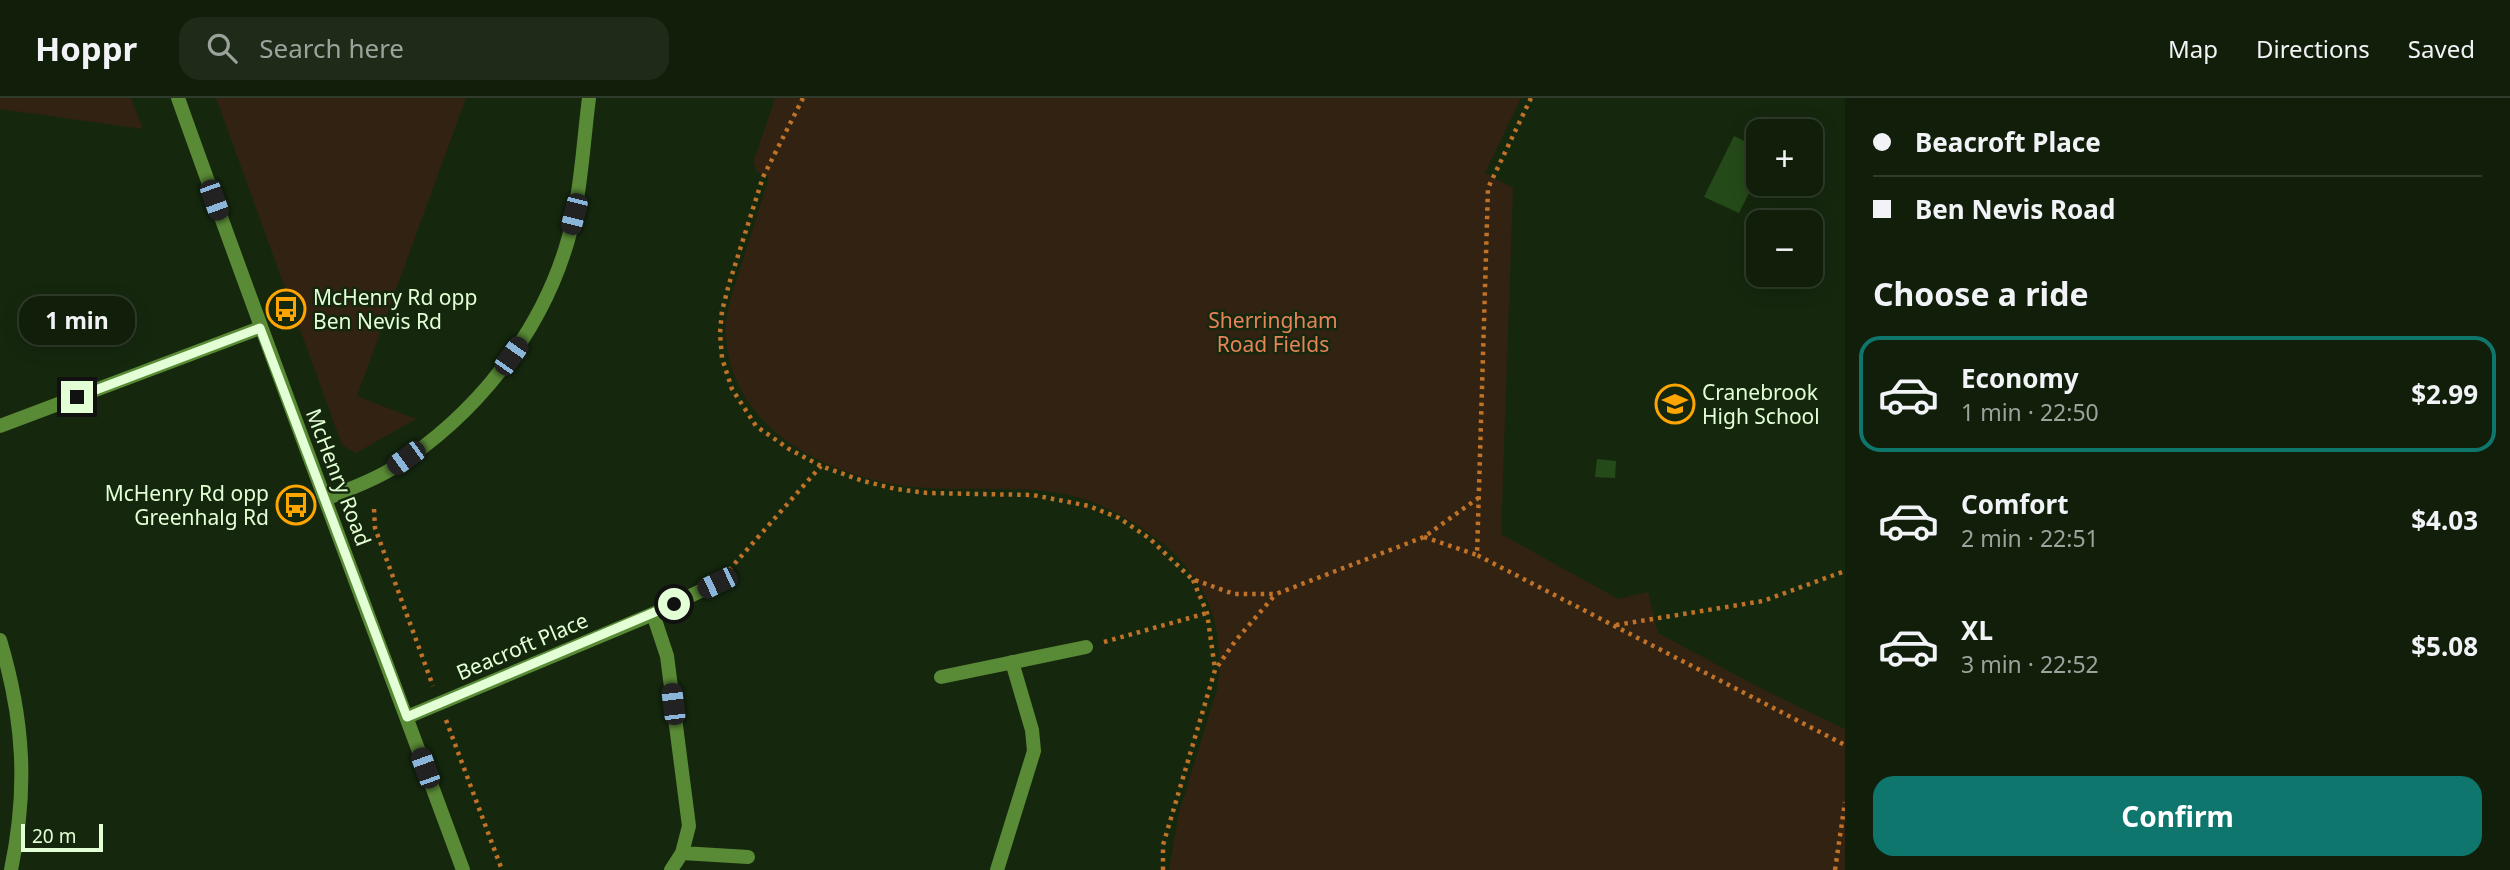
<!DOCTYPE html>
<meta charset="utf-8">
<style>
body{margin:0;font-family:"Noto Sans",sans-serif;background:#1e2b18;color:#f1f3f6;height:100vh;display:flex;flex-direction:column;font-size:26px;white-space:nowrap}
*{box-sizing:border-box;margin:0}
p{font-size:23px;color:#9ca29c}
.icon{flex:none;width:38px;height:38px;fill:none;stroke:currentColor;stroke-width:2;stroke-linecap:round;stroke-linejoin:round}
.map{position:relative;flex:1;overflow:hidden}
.details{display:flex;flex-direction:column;background:#101e0a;width:665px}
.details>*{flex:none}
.banner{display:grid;align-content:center;height:154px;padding:0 28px;background:#101e0a}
.controls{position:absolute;left:1746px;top:21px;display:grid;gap:14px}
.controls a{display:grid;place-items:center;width:77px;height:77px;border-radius:14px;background:#101e0a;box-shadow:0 4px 18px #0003,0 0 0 2px #303c2b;font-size:35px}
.scale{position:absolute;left:21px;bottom:18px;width:82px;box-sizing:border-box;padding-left:7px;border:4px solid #e3ffd5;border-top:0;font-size:19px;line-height:24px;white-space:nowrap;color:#e3ffd5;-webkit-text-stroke:5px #15280e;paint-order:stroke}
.end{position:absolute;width:32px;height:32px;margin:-16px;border:9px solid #e3ffd5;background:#111;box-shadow:0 0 0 4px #111}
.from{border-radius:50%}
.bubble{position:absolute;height:49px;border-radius:21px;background:#101e0a;box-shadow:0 4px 18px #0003,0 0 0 2px #303c2b;font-size:23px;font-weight:700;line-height:49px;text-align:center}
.car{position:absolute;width:21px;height:42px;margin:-21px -10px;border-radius:9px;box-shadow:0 0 5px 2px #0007;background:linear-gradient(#222 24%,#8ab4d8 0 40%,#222 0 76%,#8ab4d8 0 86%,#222 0)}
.banner b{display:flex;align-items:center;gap:24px;height:66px;font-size:26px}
.banner b+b{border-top:2px solid #303c2b}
.banner i{width:18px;height:18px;background:#f1f3f6}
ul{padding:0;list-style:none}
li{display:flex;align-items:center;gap:21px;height:116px;margin:0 14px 10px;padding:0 14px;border:4px solid transparent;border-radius:21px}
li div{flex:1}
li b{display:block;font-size:26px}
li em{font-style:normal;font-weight:700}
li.selected{border-color:#0f766e}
li>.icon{width:63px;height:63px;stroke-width:1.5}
h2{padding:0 28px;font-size:32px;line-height:84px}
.action{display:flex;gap:14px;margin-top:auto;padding:14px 28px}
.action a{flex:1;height:80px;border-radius:21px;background:#0f766e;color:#fff;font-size:28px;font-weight:700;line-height:80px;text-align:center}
header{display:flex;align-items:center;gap:42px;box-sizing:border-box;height:98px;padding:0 35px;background:#101e0a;border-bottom:2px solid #303c2b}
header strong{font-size:33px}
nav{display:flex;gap:38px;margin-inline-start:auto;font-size:24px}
.search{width:490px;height:63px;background:#1e2b18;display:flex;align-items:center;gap:18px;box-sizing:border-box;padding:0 24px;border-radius:21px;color:#9ca29c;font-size:26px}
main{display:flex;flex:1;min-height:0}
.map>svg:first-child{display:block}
.green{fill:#322211}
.building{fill:#254a19}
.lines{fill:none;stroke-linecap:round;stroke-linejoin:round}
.path{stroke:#c07228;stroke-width:4.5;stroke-dasharray:3.5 5;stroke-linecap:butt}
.service{stroke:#598a36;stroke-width:14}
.minor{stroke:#598a36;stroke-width:14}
.tertiary{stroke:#598a36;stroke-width:14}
.route{stroke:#e3ffd5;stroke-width:9}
.labels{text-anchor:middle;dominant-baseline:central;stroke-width:5;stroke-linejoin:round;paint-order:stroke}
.poi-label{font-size:21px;fill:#e3ffd5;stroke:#15280e;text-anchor:start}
.park-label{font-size:21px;fill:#e78359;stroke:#15280e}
.street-label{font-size:21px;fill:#e3ffd5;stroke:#15280e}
</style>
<header>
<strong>Hoppr</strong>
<div class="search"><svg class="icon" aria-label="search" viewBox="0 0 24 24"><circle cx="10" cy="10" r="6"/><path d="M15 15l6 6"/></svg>Search here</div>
<nav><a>Map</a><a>Directions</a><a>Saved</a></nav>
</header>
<main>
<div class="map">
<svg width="1845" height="772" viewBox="0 0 1845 772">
<rect width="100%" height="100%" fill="#15280e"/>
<path class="green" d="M 0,0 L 131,0 L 143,31 L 0,11 Z
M 216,0 L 466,0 L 357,298 L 416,321 L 356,355 L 342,347 Z
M 775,0 L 1521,0 L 1485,75 L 1513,90 L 1501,436 L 1618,501 L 1648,494 L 1658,535 L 1762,591 L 1845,631 L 1845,772 L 1169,772 L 1179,715 L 1217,591 C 1228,517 1199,466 1137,427 C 1116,414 1093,402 1069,397 C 1020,386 966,394 916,389 C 832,381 730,332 726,237 C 724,213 735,188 742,165 C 751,137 760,108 769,79 L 757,74 L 753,65 Z"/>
<path class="building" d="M 1734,38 L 1759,50 L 1759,75 L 1739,115 L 1704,99 Z
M 1597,361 L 1616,363 L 1615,380 L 1595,379 Z"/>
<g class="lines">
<path class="path" d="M 803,0 L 763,79 L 729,186 L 722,213 L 720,235 L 722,260 L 732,291 L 756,328 L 789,351 L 821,368 L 863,383 L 896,391 L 927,395 L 1033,397 L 1089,408 L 1119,420 L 1149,440 L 1192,481 L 1234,496 L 1276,496 L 1424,439 L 1481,398
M 1531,0 L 1488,90 L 1477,457 L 1845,647
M 374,411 L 375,430 L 433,588
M 1424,439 L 1477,457
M 729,472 L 821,368
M 1193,482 L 1207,515 L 1215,571
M 1616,527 L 1763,503 L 1845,473
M 1104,544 L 1207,515
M 446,622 L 502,772
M 1163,772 L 1163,747 L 1215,572 L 1236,542 L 1275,497
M 1835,772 L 1845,704"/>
<path class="service" d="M 653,516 L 667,558 L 689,728 L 682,755 L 671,772
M 407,619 L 653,516 L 717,485
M 682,755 L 748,759"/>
<path class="minor" d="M 0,328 L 260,230
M 326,401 C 348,391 373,383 393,370 C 475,318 541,236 568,142 C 581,96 583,47 589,0
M 0,542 C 24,622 28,691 11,772
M 941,579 L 1086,549
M 997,772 L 1034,653 L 1032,632 L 1012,564"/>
<path class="tertiary" d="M 178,0 C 270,258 368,515 463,772"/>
</g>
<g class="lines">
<path class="route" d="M 77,299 L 260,230 L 407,619 L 674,506"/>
</g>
<defs>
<symbol id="bus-ring" viewBox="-11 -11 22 22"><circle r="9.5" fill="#15280e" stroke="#ffa501" stroke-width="1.5"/><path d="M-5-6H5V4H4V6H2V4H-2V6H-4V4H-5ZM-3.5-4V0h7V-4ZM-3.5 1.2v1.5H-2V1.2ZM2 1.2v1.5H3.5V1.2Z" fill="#ffa501"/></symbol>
<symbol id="school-ring" viewBox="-11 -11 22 22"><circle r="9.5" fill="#15280e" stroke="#ffa501" stroke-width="1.5"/><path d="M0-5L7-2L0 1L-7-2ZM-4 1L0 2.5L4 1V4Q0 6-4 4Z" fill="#ffa501"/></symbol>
</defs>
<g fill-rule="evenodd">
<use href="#bus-ring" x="264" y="189" width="44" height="44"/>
<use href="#school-ring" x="1653" y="284" width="44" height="44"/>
<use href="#bus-ring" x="274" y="385" width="44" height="44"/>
</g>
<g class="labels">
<g class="poi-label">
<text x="313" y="199">McHenry Rd opp<tspan x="313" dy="24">Ben Nevis Rd</tspan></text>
<text x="1702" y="294">Cranebrook<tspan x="1702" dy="24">High School</tspan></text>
<text x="269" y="395" text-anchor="end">McHenry Rd opp<tspan x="269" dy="24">Greenhalg Rd</tspan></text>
</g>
<g class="park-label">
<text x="1273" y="222">Sherringham<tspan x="1273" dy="24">Road Fields</tspan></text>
</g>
<g class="street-label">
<text transform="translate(339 379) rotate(69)">McHenry Road</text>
<text transform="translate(522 548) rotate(-23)">Beacroft Place</text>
</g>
</g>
</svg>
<div class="controls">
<a>+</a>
<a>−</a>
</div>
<div class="scale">20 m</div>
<i class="end from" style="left:674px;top:506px"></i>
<i class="end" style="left:77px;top:299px"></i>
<div class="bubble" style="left:19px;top:198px;width:116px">1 min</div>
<i class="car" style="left:214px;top:102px;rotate:160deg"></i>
<i class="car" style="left:574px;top:116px;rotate:194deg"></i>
<i class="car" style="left:511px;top:258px;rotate:35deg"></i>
<i class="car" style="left:406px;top:360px;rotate:234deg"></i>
<i class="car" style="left:717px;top:485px;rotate:244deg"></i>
<i class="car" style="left:673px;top:606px;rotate:353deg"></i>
<i class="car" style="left:425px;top:670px;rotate:340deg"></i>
</div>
<section class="details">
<div class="banner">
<b><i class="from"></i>Beacroft Place</b>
<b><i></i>Ben Nevis Road</b>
</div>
<h2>Choose a ride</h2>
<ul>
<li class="selected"><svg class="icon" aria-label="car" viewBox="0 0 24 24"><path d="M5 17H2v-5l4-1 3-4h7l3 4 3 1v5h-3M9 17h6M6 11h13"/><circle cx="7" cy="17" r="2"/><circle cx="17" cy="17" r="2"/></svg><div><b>Economy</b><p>1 min · 22:50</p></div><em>$2.99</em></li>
<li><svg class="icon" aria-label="car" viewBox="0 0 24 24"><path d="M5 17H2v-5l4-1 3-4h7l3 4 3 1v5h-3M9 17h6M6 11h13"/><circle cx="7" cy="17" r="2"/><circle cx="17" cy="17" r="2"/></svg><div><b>Comfort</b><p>2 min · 22:51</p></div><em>$4.03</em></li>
<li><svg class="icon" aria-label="car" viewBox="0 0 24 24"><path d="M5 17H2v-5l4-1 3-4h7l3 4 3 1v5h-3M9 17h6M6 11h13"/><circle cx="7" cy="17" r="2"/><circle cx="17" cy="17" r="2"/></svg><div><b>XL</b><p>3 min · 22:52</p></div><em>$5.08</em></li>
</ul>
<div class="action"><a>Confirm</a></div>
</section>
</main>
